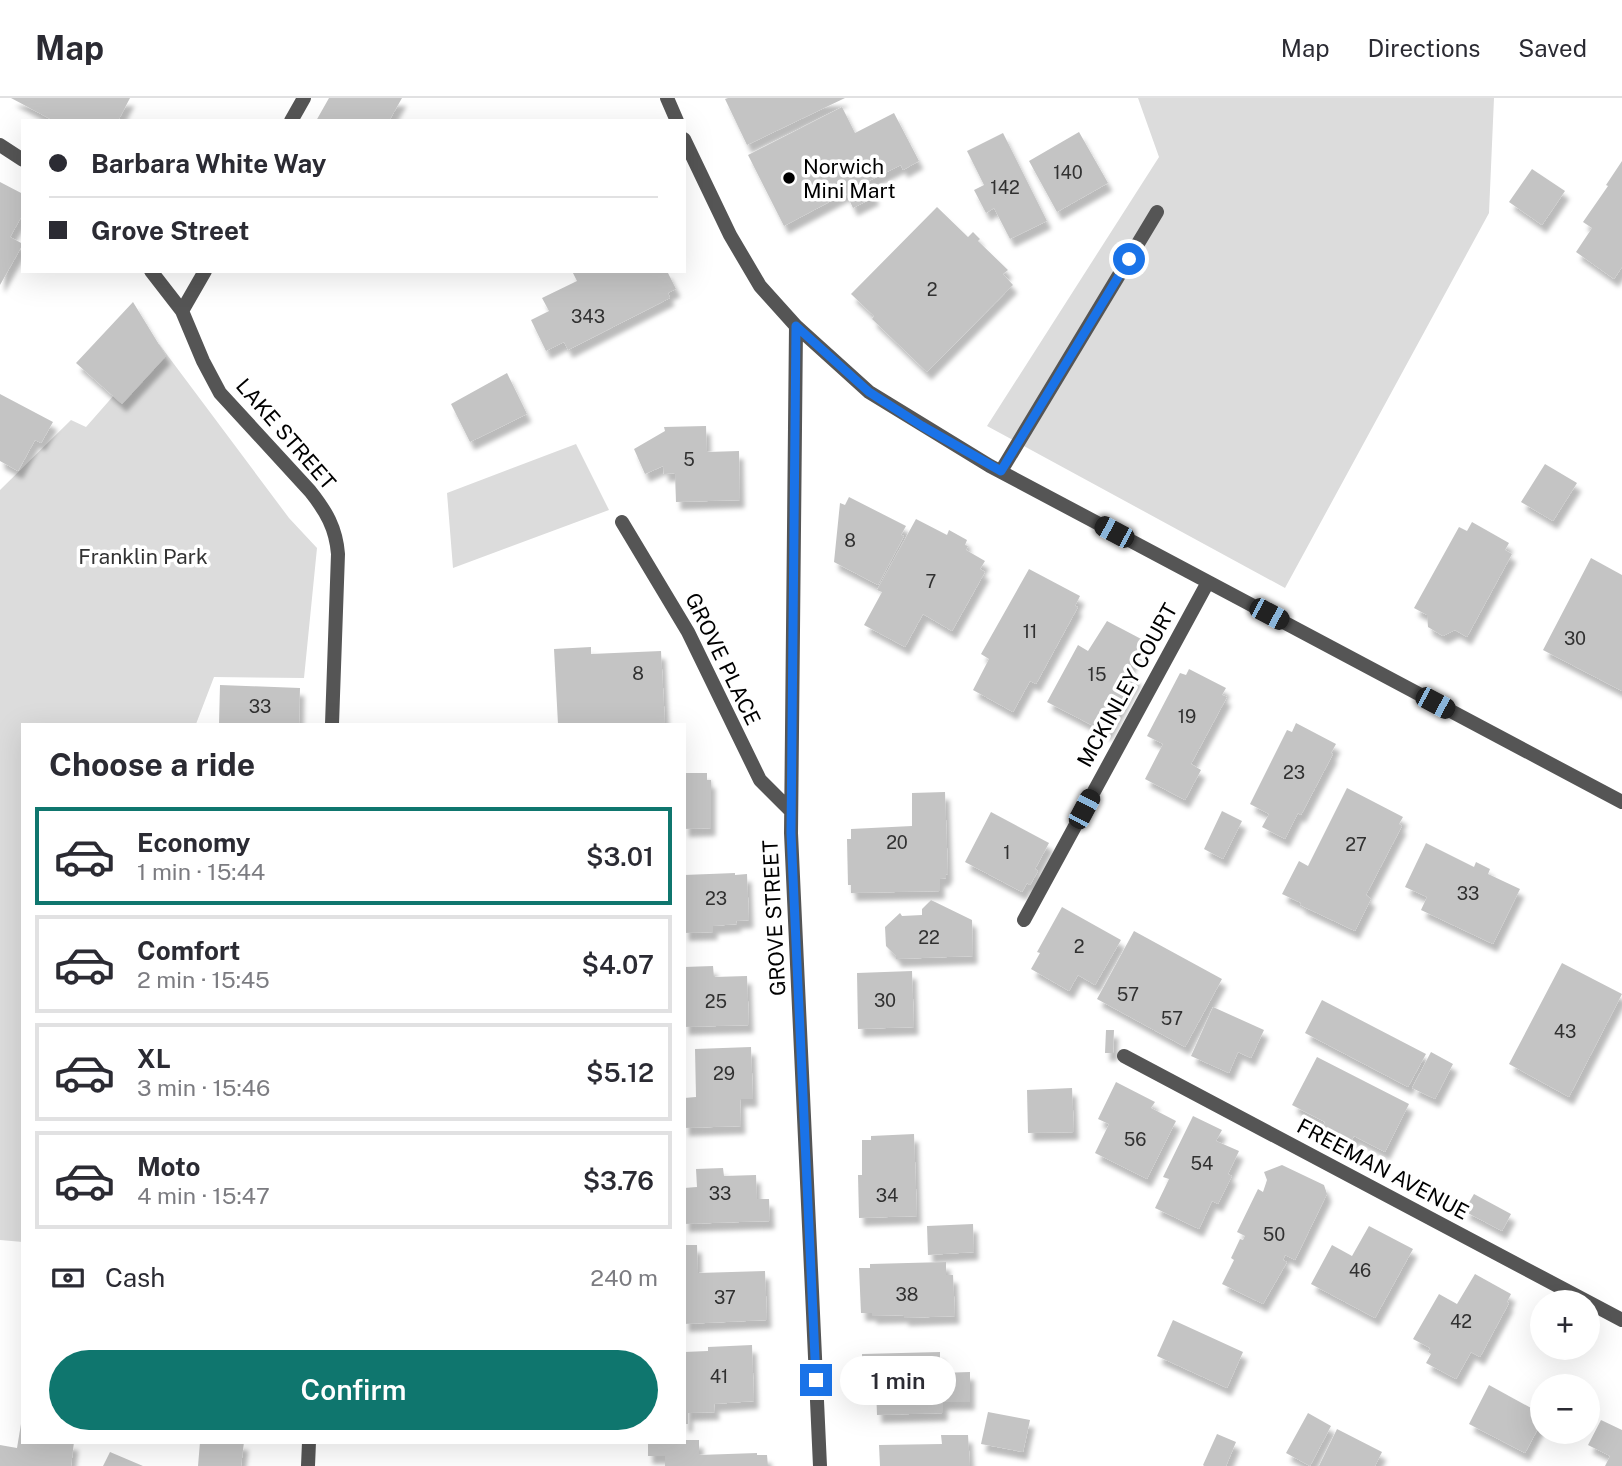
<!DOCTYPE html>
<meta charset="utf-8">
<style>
body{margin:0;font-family:"Public Sans",sans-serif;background:#f2f2f3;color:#2b2b33;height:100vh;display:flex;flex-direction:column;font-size:26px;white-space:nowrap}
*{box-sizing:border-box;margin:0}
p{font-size:23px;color:#7c7c81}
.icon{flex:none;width:38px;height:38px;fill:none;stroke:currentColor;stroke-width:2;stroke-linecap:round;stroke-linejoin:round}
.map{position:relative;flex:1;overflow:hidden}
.panel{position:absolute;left:21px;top:625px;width:665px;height:721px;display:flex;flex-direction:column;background:#fff;border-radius:0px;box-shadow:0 7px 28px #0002}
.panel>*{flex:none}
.guide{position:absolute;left:21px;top:21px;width:665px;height:154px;border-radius:0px;box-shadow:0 7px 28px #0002;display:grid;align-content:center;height:154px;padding:0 28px;background:#fff}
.fabs{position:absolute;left:1530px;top:1192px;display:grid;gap:14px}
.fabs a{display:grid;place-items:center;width:70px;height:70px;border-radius:50%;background:#fff;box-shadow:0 7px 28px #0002;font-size:35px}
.end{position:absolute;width:32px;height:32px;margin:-16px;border:9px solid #1a73e8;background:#fff;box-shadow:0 0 0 4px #fff}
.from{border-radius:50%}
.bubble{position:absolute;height:49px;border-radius:24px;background:#fff;box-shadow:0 7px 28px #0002;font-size:23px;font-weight:600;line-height:49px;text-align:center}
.car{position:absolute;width:21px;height:42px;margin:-21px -10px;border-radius:9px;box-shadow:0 0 5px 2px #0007;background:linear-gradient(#222 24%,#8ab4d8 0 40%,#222 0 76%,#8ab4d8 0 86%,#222 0)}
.guide b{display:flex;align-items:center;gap:24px;height:66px;font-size:26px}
.guide b+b{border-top:2px solid #e1e1e2}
.guide i{width:18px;height:18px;background:#2b2b33}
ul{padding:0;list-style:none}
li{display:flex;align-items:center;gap:21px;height:98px;margin:0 14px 10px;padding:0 14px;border:4px solid #e1e1e2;border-radius:0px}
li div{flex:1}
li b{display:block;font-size:26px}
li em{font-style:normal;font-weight:600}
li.selected{border-color:#0f766e}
li>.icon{width:63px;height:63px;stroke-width:1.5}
h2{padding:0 28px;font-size:32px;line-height:84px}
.pay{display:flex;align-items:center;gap:18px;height:77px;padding:0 28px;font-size:26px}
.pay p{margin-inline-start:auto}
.action{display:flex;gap:14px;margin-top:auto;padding:14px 28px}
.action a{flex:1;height:80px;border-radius:42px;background:#0f766e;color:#fff;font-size:28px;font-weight:600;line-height:80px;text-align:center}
header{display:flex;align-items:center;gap:42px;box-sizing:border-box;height:98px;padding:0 35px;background:#fff;border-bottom:2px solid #e1e1e2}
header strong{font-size:33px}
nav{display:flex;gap:38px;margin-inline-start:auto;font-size:24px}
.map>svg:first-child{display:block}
.green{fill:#dcdcdc}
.building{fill:#c4c4c4;filter:url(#shadow)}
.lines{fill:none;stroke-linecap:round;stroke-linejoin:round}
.minor{stroke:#555;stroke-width:14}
.route{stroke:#1a73e8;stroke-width:9}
.poi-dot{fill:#000;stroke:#fff;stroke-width:2.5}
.labels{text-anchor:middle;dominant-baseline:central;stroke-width:7;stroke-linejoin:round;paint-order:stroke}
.number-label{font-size:18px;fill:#313131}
.poi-label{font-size:21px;fill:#000;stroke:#fff;text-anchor:start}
.street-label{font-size:21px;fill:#000;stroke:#fff}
.park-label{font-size:21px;fill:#333;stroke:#fff}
</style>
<header>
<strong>Map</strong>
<nav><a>Map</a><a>Directions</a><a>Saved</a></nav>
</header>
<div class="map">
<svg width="1622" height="1368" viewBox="0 0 1622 1368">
<defs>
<filter id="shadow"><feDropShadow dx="4.5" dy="8" stdDeviation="2" flood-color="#0004"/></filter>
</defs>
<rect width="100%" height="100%" fill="#fff"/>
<path class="green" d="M 1138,0 L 1494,0 L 1489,115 L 1285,490 L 987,328 L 1159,59 Z
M 159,246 L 289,420 L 317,450 L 304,580 L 214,579 L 196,626 L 23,626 L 23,1144 L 0,1142 L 0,392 L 71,322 L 86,329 Z
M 576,346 L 609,412 L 453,470 L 447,395 Z"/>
<path class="building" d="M 11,0 L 130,0 L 118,23 L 54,23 Z
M 329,0 L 402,0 L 389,23 L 316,23 Z
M 728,0 L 845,0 L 747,47 L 725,1 Z
M 842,9 L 855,35 L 894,15 L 919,63 L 903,72 L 901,67 L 867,84 L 875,99 L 853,110 L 846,95 L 784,128 L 748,57 Z
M 1079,34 L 1108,85 L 1057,114 L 1029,63 Z
M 1003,35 L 1047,123 L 1010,141 L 994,110 L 986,115 L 974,92 L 984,87 L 967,53 Z
M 1622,63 L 1622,169 L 1614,181 L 1576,154 L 1592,130 L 1583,124 L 1608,88 L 1606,87 Z
M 1532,71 L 1565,93 L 1542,127 L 1509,104 Z
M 0,84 L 23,96 L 23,116 L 10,139 L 23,146 L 0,187 Z
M 937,109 L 968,139 L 973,134 L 980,141 L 978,143 L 1008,172 L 1003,176 L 1013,187 L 927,274 L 872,221 L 874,218 L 851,196 Z
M 572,173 L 667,173 L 676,191 L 668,195 L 670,200 L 568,252 L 564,244 L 546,253 L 531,222 L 549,213 L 542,200 L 577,183 Z
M 133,204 L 166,258 L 122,306 L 76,265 Z
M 507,275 L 527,316 L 470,344 L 451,306 Z
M 0,296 L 53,324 L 41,345 L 35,342 L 18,373 L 0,363 Z
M 706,328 L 707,354 L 739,353 L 740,402 L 676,404 L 675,375 L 664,376 L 663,368 L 645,376 L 634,351 L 665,333 L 664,329 Z
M 1545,366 L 1577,385 L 1553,423 L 1521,404 Z
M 849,399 L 906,428 L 901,437 L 904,438 L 878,487 L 834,464 L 840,405 L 845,407 Z
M 916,421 L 947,437 L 949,432 L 967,442 L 965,447 L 968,448 L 966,452 L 985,463 L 980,471 L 985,474 L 952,533 L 923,516 L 905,549 L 864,527 L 882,494 L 877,492 Z
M 1472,424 L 1509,445 L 1505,452 L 1512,456 L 1467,539 L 1455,532 L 1443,538 L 1428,529 L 1427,517 L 1414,510 L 1459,429 L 1467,433 Z
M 1591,460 L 1622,477 L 1622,593 L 1543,552 Z
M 1029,471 L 1080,498 L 1075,508 L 1078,509 L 1036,586 L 1030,583 L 1013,614 L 973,592 L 989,561 L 981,556 Z
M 1107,523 L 1143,542 L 1127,574 L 1137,579 L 1107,635 L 1047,604 L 1078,547 L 1088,553 Z
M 591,549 L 591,556 L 661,553 L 665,626 L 558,626 L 554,551 Z
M 1189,571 L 1226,590 L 1222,597 L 1227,599 L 1191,666 L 1201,672 L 1185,702 L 1145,681 L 1163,646 L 1147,638 L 1180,575 L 1186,577 Z
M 220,587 L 300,590 L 299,626 L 219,626 Z
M 1296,625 L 1336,646 L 1331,655 L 1333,656 L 1301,717 L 1298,715 L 1285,741 L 1262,729 L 1269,716 L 1250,706 L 1287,632 L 1292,634 Z
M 684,675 L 707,675 L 707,682 L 711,682 L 711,730 L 684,731 Z
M 1347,690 L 1403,719 L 1399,726 L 1402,728 L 1366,797 L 1371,801 L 1355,833 L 1300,807 L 1301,805 L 1282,796 L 1299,763 L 1308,768 Z
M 945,694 L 948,777 L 946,776 L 946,780 L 940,781 L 940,793 L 851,795 L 851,787 L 848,787 L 847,741 L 851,741 L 851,731 L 912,728 L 912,695 Z
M 1222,713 L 1242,723 L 1223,761 L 1204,751 Z
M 991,714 L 1049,745 L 1035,771 L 1038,773 L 1030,787 L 1027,785 L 1022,794 L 965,764 Z
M 1426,745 L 1474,769 L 1476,764 L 1490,771 L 1488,776 L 1520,791 L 1493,846 L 1421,812 L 1427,799 L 1405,789 Z
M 735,775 L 735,777 L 747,776 L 749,822 L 736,823 L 737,826 L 713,828 L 713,834 L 684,835 L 684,777 Z
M 931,802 L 972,822 L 973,858 L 896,861 L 896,858 L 886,848 L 885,829 L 900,815 L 902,818 L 922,817 L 922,811 Z
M 1062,809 L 1121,842 L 1095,887 L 1078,877 L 1069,893 L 1031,871 L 1040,855 L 1037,854 Z
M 1134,833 L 1222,881 L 1185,949 L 1097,901 Z
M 1562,865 L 1622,896 L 1569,999 L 1509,966 Z
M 713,868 L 714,879 L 747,878 L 749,927 L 684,929 L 684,869 Z
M 912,873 L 914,929 L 858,931 L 857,875 Z
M 1322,902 L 1426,956 L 1408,989 L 1305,935 Z
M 1213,909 L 1264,932 L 1251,960 L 1238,954 L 1229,975 L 1191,958 Z
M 1106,932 L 1114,932 L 1113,955 L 1105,955 Z
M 751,949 L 753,1001 L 740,1001 L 741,1028 L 684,1030 L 684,1000 L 696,999 L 695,951 Z
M 1431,954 L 1453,966 L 1435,1001 L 1412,990 Z
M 1317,959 L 1409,1006 L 1385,1054 L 1354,1038 L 1350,1045 L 1322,1030 L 1325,1024 L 1292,1007 Z
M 1116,984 L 1155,1004 L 1151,1010 L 1176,1023 L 1147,1081 L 1095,1055 L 1109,1026 L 1098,1021 Z
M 1072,990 L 1074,1034 L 1028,1035 L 1027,992 Z
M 1193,1018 L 1222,1032 L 1216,1043 L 1239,1053 L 1228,1076 L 1232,1078 L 1218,1106 L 1212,1103 L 1199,1131 L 1155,1110 L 1169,1081 L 1163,1079 Z
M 914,1036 L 917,1118 L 859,1120 L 858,1077 L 862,1077 L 862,1042 L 871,1042 L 871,1038 Z
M 1282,1067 L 1324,1087 L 1327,1096 L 1295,1162 L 1285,1157 L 1283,1162 L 1287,1164 L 1263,1206 L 1222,1186 L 1234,1162 L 1231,1160 L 1240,1141 L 1243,1142 L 1245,1138 L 1237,1134 L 1258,1091 L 1263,1094 L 1267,1082 L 1264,1074 Z
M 723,1070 L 724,1078 L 756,1077 L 757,1101 L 769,1101 L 770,1123 L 684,1126 L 684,1090 L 697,1089 L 696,1071 Z
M 1474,1096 L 1511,1116 L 1502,1133 L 1464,1113 Z
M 973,1126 L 974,1154 L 928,1157 L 927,1128 Z
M 1369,1128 L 1413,1151 L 1375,1220 L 1311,1186 L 1332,1147 L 1352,1158 Z
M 684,1147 L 697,1147 L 698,1175 L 765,1173 L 767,1222 L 684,1226 Z
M 946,1164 L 946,1177 L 953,1177 L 955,1218 L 904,1220 L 904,1217 L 872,1218 L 872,1215 L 861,1215 L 859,1170 L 870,1170 L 870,1166 Z
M 1475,1176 L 1511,1196 L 1507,1204 L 1509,1205 L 1480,1259 L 1471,1254 L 1456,1281 L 1426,1265 L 1431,1256 L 1428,1254 L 1430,1250 L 1413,1241 L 1439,1196 L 1457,1206 Z
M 1173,1222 L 1243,1254 L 1227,1290 L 1157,1258 Z
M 752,1247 L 754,1303 L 714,1306 L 715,1314 L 688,1315 L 688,1326 L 684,1326 L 684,1254 L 708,1253 L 708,1249 Z
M 940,1254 L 940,1275 L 970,1274 L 970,1304 L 943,1304 L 943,1315 L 877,1317 L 876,1288 L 863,1289 L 862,1256 Z
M 1489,1287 L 1542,1316 L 1542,1323 L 1525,1355 L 1469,1326 Z
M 988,1314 L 1030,1322 L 1023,1354 L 981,1346 Z
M 1308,1315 L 1331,1328 L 1310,1368 L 1286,1355 Z
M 1601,1322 L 1622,1332 L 1622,1368 L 1605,1368 L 1610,1358 L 1588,1347 Z
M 21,1326 L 23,1344 L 74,1344 L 71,1368 L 0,1368 L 0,1347 L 17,1350 Z
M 1337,1331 L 1382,1354 L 1375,1368 L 1319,1368 Z
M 1217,1336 L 1236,1344 L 1226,1368 L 1204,1368 L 1203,1367 Z
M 941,1337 L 968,1337 L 970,1368 L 880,1368 L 879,1347 L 942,1346 Z
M 684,1342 L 699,1342 L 699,1357 L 757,1355 L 757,1357 L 767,1357 L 768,1368 L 665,1368 L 665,1358 L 648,1358 L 648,1344 L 684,1344 Z
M 200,1344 L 244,1344 L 241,1368 L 198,1368 Z
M 110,1354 L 143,1368 L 103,1368 Z"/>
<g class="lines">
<path class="minor" d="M 667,0 L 677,23
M 291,23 L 304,0
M 684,41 L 730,137 L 760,188 L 796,228 L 869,294 L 990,368 L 1622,704
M 0,47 L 23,62
M 151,173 L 182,213 L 203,263 L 220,295 L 310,393 C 326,413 336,430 338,456 L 332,626
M 182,213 L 205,173
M 796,228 L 791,735 L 820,1368
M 1001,373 L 1157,114
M 622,424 L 688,534 L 760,682 L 791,713
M 1024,822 L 1208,484
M 1124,958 L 1622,1222
M 308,1368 L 309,1344"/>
</g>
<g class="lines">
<path class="route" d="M 816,1282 L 791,735 L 796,228 L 869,294 L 922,328 L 1001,373 L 1129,161"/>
</g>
<circle class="poi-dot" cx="789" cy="80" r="7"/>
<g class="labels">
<g class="number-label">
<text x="1068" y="74">140</text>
<text x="1005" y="89">142</text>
<text x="932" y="191">2</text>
<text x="588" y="218">343</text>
<text x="689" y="361">5</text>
<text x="850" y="442">8</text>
<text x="931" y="483">7</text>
<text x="1030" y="533">11</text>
<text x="1575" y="540">30</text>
<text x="638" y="575">8</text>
<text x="1097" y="576">15</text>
<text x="260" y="608">33</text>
<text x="1187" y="618">19</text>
<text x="1294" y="674">23</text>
<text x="897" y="744">20</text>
<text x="1356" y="746">27</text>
<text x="1007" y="754">1</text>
<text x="1468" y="795">33</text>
<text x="716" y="800">23</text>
<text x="929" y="839">22</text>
<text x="1079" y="848">2</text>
<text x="1128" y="896">57</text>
<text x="885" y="902">30</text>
<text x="716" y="903">25</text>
<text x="1172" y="920">57</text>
<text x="1565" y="933">43</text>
<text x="724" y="975">29</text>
<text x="1135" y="1041">56</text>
<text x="1202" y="1065">54</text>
<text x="720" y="1095">33</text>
<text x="887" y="1097">34</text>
<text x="1274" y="1136">50</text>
<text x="1360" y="1172">46</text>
<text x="907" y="1196">38</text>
<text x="725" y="1199">37</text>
<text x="1461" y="1223">42</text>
<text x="719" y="1278">41</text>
</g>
<g class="poi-label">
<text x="803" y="68">Norwich<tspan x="803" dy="24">Mini Mart</tspan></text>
</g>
<g class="street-label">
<text transform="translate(286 336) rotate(49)">LAKE STREET</text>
<text transform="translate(723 561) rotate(64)">GROVE PLACE</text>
<text transform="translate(1127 587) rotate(-61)">MCKINLEY COURT</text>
<text transform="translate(774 820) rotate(-93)">GROVE STREET</text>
<text transform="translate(1383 1071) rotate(28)">FREEMAN AVENUE</text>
</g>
<g class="park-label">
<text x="143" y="458">Franklin Park</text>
</g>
</g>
</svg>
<div class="fabs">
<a>+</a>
<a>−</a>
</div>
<i class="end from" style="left:1129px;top:161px"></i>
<i class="end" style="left:816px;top:1282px"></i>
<div class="bubble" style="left:840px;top:1258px;width:116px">1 min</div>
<i class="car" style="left:1114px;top:434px;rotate:298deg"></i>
<i class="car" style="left:1269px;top:516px;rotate:118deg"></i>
<i class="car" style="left:1435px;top:605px;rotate:118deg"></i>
<i class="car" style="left:1084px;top:711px;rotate:28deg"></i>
<div class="guide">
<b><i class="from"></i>Barbara White Way</b>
<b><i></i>Grove Street</b>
</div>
<section class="panel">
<h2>Choose a ride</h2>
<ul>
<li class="selected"><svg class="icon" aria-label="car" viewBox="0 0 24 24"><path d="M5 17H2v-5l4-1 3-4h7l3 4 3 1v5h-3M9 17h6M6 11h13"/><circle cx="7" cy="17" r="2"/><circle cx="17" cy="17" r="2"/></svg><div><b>Economy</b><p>1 min · 15:44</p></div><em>$3.01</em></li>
<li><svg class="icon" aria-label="car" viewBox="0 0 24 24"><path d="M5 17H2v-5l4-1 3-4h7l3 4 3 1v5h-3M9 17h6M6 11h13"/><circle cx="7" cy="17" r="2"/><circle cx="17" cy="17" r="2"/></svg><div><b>Comfort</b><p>2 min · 15:45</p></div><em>$4.07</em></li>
<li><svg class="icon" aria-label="car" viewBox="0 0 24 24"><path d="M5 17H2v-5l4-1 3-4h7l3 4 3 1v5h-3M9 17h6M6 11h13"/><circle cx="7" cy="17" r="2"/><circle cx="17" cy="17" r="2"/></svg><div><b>XL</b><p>3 min · 15:46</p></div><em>$5.12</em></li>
<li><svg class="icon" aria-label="car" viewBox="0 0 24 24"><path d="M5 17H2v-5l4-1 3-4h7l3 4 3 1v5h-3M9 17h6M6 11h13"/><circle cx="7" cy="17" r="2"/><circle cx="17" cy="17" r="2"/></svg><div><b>Moto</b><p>4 min · 15:47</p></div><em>$3.76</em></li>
</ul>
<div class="pay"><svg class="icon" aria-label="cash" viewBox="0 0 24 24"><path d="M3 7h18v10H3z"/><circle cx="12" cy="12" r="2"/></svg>Cash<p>240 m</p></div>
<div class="action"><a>Confirm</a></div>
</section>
</div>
